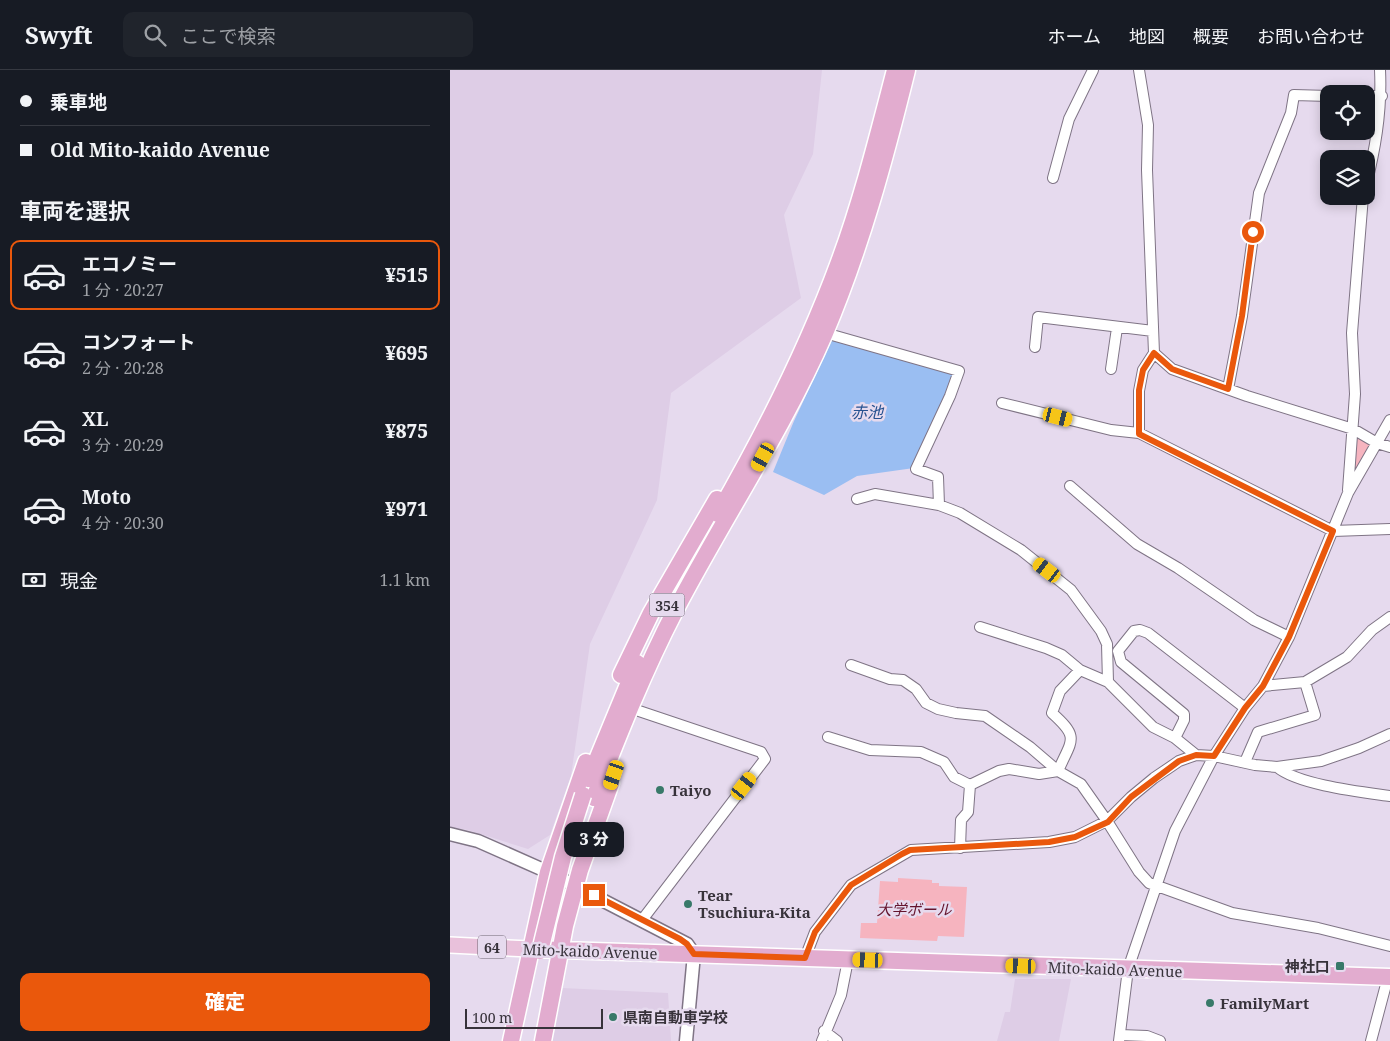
<!DOCTYPE html>
<html lang="ja">
<meta charset="utf-8">
<style>
body{margin:0;font-family:"Noto Serif","Noto Sans JP",serif;background:#20242c;color:#f1f3f6;height:100vh;display:flex;flex-direction:column;font-size:19px;white-space:nowrap}
*{box-sizing:border-box;margin:0}
p{font-size:16px;color:#9ea1a6}
.icon{flex:none;width:28px;height:28px;fill:none;stroke:currentColor;stroke-width:2;stroke-linecap:round;stroke-linejoin:round}
.map{position:relative;flex:1;overflow:hidden}
.sheet{display:flex;flex-direction:column;background:#171b24;width:450px}
.sheet>*{flex:none}
.top-card{display:grid;align-content:center;height:110px;padding:0 20px;background:#171b24}
.tools{position:absolute;left:870px;top:15px;display:grid;gap:10px}
.tools a{display:grid;place-items:center;width:55px;height:55px;border-radius:10px;background:#171b24;box-shadow:0 2px 12px #0003;font-size:25px}
.scale{position:absolute;left:15px;bottom:12px;width:138px;box-sizing:border-box;padding-left:5px;border:2px solid #37323a;border-top:0;font-size:14px;line-height:18px;white-space:nowrap;color:#37323a;-webkit-text-stroke:4px #e6daee;paint-order:stroke}
.end{position:absolute;width:22px;height:22px;margin:-11px;border:6px solid #ea580c;background:#fff;box-shadow:0 0 0 2px #fff}
.from{border-radius:50%}
.bubble{position:absolute;height:35px;border-radius:10px;background:#171b24;box-shadow:0 2px 12px #0003;font-size:16px;font-weight:800;line-height:35px;text-align:center}
.car{position:absolute;width:15px;height:30px;margin:-15px -8px;border-radius:6px;box-shadow:0 0 4px 1px #0007;background:linear-gradient(#f5c518 24%,#345 0 40%,#f5c518 0 76%,#345 0 86%,#f5c518 0)}
.top-card b{display:flex;align-items:center;gap:18px;height:48px;font-size:19px}
.top-card b+b{border-top:1px solid #363941}
.top-card i{width:12px;height:12px;background:#f1f3f6}
ul{padding:0;list-style:none}
li{display:flex;align-items:center;gap:15px;height:70px;margin:0 10px 8px;padding:0 10px;border:2px solid transparent;border-radius:10px}
li div{flex:1}
li b{display:block;font-size:19px}
li em{font-style:normal;font-weight:800}
li.selected{border-color:#ea580c}
li>.icon{width:45px;height:45px;stroke-width:1.5}
h2{padding:0 20px;font-size:22px;line-height:60px}
.pay{display:flex;align-items:center;gap:12px;height:55px;padding:0 20px;font-size:19px}
.pay p{margin-inline-start:auto}
.button{display:flex;gap:10px;margin-top:auto;padding:10px 20px}
.button a{flex:1;height:58px;border-radius:10px;background:#ea580c;color:#fff;font-size:20px;font-weight:800;line-height:58px;text-align:center}
header{display:flex;align-items:center;gap:30px;box-sizing:border-box;height:70px;padding:0 25px;background:#171b24;border-bottom:1px solid #363941}
header strong{font-size:24px}
nav{display:flex;gap:28px;margin-inline-start:auto;font-size:18px}
.search{width:350px;height:45px;background:#20242c;display:flex;align-items:center;gap:12px;box-sizing:border-box;padding:0 18px;border-radius:10px;color:#9ea1a6;font-size:19px}
main{display:flex;flex:1;min-height:0}
.map>svg:first-child{display:block}
.built{fill:#decde6}
.green{fill:#f6b4bf}
.water{fill:#9abef2}
.lines{fill:none;stroke-linecap:round;stroke-linejoin:round}
.minor-casing{stroke:#7f7485;stroke-width:12}
.tertiary-casing{stroke:#7f7485;stroke-width:15}
.primary-casing{stroke:#fff;stroke-width:18}
.trunk-casing{stroke:#fff;stroke-width:19}
.minor{stroke:#fff;stroke-width:10}
.tertiary{stroke:#fff;stroke-width:12}
.primary{stroke:#e9c1db;stroke-width:15}
.trunk{stroke:#e2accf;stroke-width:16}
.trunk-bridge-casing{stroke:#fff;stroke-width:19;stroke-linecap:butt}
.trunk-bridge{stroke:#e2accf;stroke-width:16}
.route{stroke:#ea580c;stroke-width:6}
.poi-dot{fill:#387969;stroke:#e6daee;stroke-width:2}
.labels{text-anchor:middle;dominant-baseline:central;stroke-width:5;stroke-linejoin:round;paint-order:stroke}
.shield{fill:#e6daee;stroke:#6c6470;stroke-width:1}
.shield-label{font-size:14px;font-weight:bold;fill:#37323a}
.poi-label{font-size:15px;font-weight:bold;fill:#37323a;stroke:#e6daee;text-anchor:start}
.park-label{font-size:15px;font-style:italic;fill:#65142d;stroke:#e6daee}
.street-label{font-size:15px;fill:#37323a;stroke:#e6daee}
.water-label{font-size:16px;font-style:italic;fill:#265190;stroke:#e6daee}
</style>
<header>
<strong>Swyft</strong>
<div class="search"><svg class="icon" aria-label="search" viewBox="0 0 24 24"><circle cx="10" cy="10" r="6"/><path d="M15 15l6 6"/></svg>ここで検索</div>
<nav><a>ホーム</a><a>地図</a><a>概要</a><a>お問い合わせ</a></nav>
</header>
<main>
<section class="sheet">
<div class="top-card">
<b><i class="from"></i>乗車地</b>
<b><i></i>Old Mito-kaido Avenue</b>
</div>
<h2>車両を選択</h2>
<ul>
<li class="selected"><svg class="icon" aria-label="car" viewBox="0 0 24 24"><path d="M5 17H2v-5l4-1 3-4h7l3 4 3 1v5h-3M9 17h6M6 11h13"/><circle cx="7" cy="17" r="2"/><circle cx="17" cy="17" r="2"/></svg><div><b>エコノミー</b><p>1 分 · 20:27</p></div><em>¥515</em></li>
<li><svg class="icon" aria-label="car" viewBox="0 0 24 24"><path d="M5 17H2v-5l4-1 3-4h7l3 4 3 1v5h-3M9 17h6M6 11h13"/><circle cx="7" cy="17" r="2"/><circle cx="17" cy="17" r="2"/></svg><div><b>コンフォート</b><p>2 分 · 20:28</p></div><em>¥695</em></li>
<li><svg class="icon" aria-label="car" viewBox="0 0 24 24"><path d="M5 17H2v-5l4-1 3-4h7l3 4 3 1v5h-3M9 17h6M6 11h13"/><circle cx="7" cy="17" r="2"/><circle cx="17" cy="17" r="2"/></svg><div><b>XL</b><p>3 分 · 20:29</p></div><em>¥875</em></li>
<li><svg class="icon" aria-label="car" viewBox="0 0 24 24"><path d="M5 17H2v-5l4-1 3-4h7l3 4 3 1v5h-3M9 17h6M6 11h13"/><circle cx="7" cy="17" r="2"/><circle cx="17" cy="17" r="2"/></svg><div><b>Moto</b><p>4 分 · 20:30</p></div><em>¥971</em></li>
</ul>
<div class="pay"><svg class="icon" aria-label="cash" viewBox="0 0 24 24"><path d="M3 7h18v10H3z"/><circle cx="12" cy="12" r="2"/></svg>現金<p>1.1 km</p></div>
<div class="button"><a>確定</a></div>
</section>
<div class="map">
<svg width="940" height="971" viewBox="0 0 940 971">
<rect width="100%" height="100%" fill="#e6daee"/>
<path class="built" d="M 0,0 L 372,0 L 363,84 L 334,145 L 351,228 L 221,323 L 207,430 L 140,574 L 121,706 L 100,765 L 78,779 L 18,760 L 0,757 Z
M 565,909 L 621,909 L 609,971 L 547,971 L 555,942 L 560,942 Z
M 112,918 L 218,923 L 221,971 L 101,971 Z"/>
<path class="green" d="M 904,363 L 924,374 L 900,416 Z
M 448,808 L 482,810 L 482,813 L 489,813 L 489,816 L 517,817 L 514,867 L 488,866 L 487,871 L 410,868 L 411,853 L 427,853 L 430,811 L 448,812 Z"/>
<path class="water" d="M 383,268 L 507,302 L 464,398 L 407,406 L 374,425 L 323,402 L 344,351 Z"/>
<g class="lines">
<defs>
<path id="minor" d="M 689,0 L 698,55 L 697,100 L 704,283 L 693,300 L 689,321 L 689,363
M 916,26 L 932,26
M 603,108 L 619,49 L 643,0
M 916,115 C 926,77 932,39 930,0
M 375,263 L 509,301 L 500,326 L 466,399 L 488,407 L 489,435
M 585,277 L 588,247 L 703,261
M 704,283 L 722,299 L 797,326 L 903,359 L 927,373 L 940,377
M 661,299 L 667,258
M 778,319 L 792,246 L 809,123 L 841,43 L 844,25 L 879,26
M 552,333 L 661,360 L 689,363 L 883,461 L 940,459
M 620,416 L 687,474 L 728,498 L 804,550 L 839,567
M 898,420 L 905,324 L 902,263 L 913,126
M 407,429 L 425,424 L 489,435 L 510,443 L 571,480 L 621,520 L 651,561 L 657,574 L 658,612 L 703,657 L 725,668 L 746,685
M 530,557 L 596,578 L 612,585 L 630,600 L 658,612
M 401,595 L 440,609 L 453,610 L 466,619 L 476,633 L 488,639 L 506,643 L 535,646 L 580,677 L 608,701 L 631,714 L 657,751 L 689,802 L 699,813 L 782,843 L 868,858 L 940,876
M 813,616 L 855,612 L 897,587 L 922,560 L 940,547
M 189,641 L 311,682 L 315,689 L 192,850
M 378,667 L 420,680 L 471,682 L 494,692 L 504,707 L 520,715
M 725,668 L 734,650 L 734,644 L 671,592 L 668,581 L 684,561 L 690,560 L 698,563 L 795,638
M 795,692 L 808,662 L 865,645 L 855,612
M 827,697 C 848,715 912,722 940,726
M 510,778 L 511,750 L 518,742 L 520,715 L 549,701 L 559,699 L 589,704 L 608,701 C 622,669 630,668 602,643 L 610,621 L 630,600
M 355,888 L 365,862 L 401,815 L 461,780 L 599,772 L 625,767 L 657,751 L 681,727 L 704,708 L 729,691 L 746,685 L 764,686 L 805,695 L 827,697 L 871,691 L 909,678 L 940,664
M 374,961 L 387,971
M 670,965 L 697,966 L 710,971
M 372,971 L 391,925 L 398,890
M 669,971 L 678,899 L 725,761 L 764,686 L 795,638 L 813,616 L 839,567 L 898,423 L 940,350
M 921,971 L 938,907"/>
<path id="tertiary" d="M 0,764 L 28,771 L 98,802 L 237,874 L 244,884 L 236,971"/>
<path id="primary" d="M 0,875 L 80,879"/>
<path id="trunk" d="M 268,444 C 314,364 357,279 389,192 C 412,130 428,65 445,0
M 171,605 L 201,543 L 267,429
M 139,709 L 187,593
M 144,728 C 169,664 194,601 225,541 C 274,447 333,360 375,263 C 411,178 435,89 457,0
M 80,879 L 940,907
M 61,971 L 98,802 L 136,692
M 93,971 L 115,856 L 130,800 L 161,713"/>
</defs>
<use href="#minor" class="minor-casing"/>
<use href="#tertiary" class="tertiary-casing"/>
<use href="#primary" class="primary-casing"/>
<use href="#trunk" class="trunk-casing"/>
<use href="#minor" class="minor"/>
<use href="#tertiary" class="tertiary"/>
<use href="#primary" class="primary"/>
<use href="#trunk" class="trunk"/>
<defs>
<path id="trunk-bridge" d="M 90,881 L 113,787 L 133,725"/>
</defs>
<use href="#trunk-bridge" class="trunk-bridge-casing"/>
<use href="#trunk-bridge" class="trunk-bridge"/>
</g>
<g class="lines">
<path class="route" d="M 144,825 L 230,869 L 237,874 L 244,884 L 355,888 L 365,862 L 401,815 L 452,784 L 460,780 L 599,772 L 625,767 L 658,752 L 681,727 L 729,691 L 746,685 L 764,686 L 795,638 L 813,616 L 839,567 L 883,461 L 689,364 L 689,320 L 693,300 L 704,283 L 722,299 L 778,319 L 792,246 L 803,162"/>
</g>
<g class="poi-dot">
<circle cx="210" cy="720" r="5"/>
<circle cx="238" cy="834" r="5"/>
<rect x="885" y="891" width="10" height="10" rx="2.5"/>
<circle cx="760" cy="933" r="5"/>
<circle cx="163" cy="947" r="5"/>
</g>
<g class="labels">
<g class="shield">
<rect x="199.5" y="523.5" width="35" height="23" rx="4"/>
<rect x="28" y="865.5" width="28" height="23" rx="4"/>
</g>
<g class="shield-label">
<text x="217" y="535">354</text>
<text x="42" y="877">64</text>
</g>
<g class="poi-label">
<text x="220" y="720">Taiyo</text>
<text x="248" y="825">Tear<tspan x="248" dy="17">Tsuchiura-Kita</tspan></text>
<text x="880" y="896" text-anchor="end">神社口</text>
<text x="770" y="933">FamilyMart</text>
<text x="173" y="947">県南自動車学校</text>
</g>
<g class="park-label">
<text x="464" y="839">大学ボール</text>
</g>
<g class="street-label">
<text transform="translate(140 881) rotate(2)">Mito-kaido Avenue</text>
<text transform="translate(665 899) rotate(2)">Mito-kaido Avenue</text>
</g>
<g class="water-label">
<text x="417" y="342">赤池</text>
</g>
</g>
</svg>
<div class="tools">
<a><svg class="icon" aria-label="locate" viewBox="0 0 24 24"><circle cx="12" cy="12" r="6"/><path d="M12 2v4M12 18v4M2 12h4M18 12h4"/></svg></a>
<a><svg class="icon" aria-label="layers" viewBox="0 0 24 24"><path d="M12 4l9 5-9 5-9-5zM3 14l9 5 9-5"/></svg></a>
</div>
<div class="scale">100 m</div>
<i class="end from" style="left:803px;top:162px"></i>
<i class="end" style="left:144px;top:825px"></i>
<div class="bubble" style="left:114px;top:752px;width:60px">3 分</div>
<i class="car" style="left:608px;top:347px;rotate:104deg"></i>
<i class="car" style="left:313px;top:387px;rotate:209deg"></i>
<i class="car" style="left:597px;top:500px;rotate:307deg"></i>
<i class="car" style="left:164px;top:705px;rotate:199deg"></i>
<i class="car" style="left:294px;top:716px;rotate:38deg"></i>
<i class="car" style="left:418px;top:890px;rotate:272deg"></i>
<i class="car" style="left:571px;top:896px;rotate:272deg"></i>
</div>
</main>
